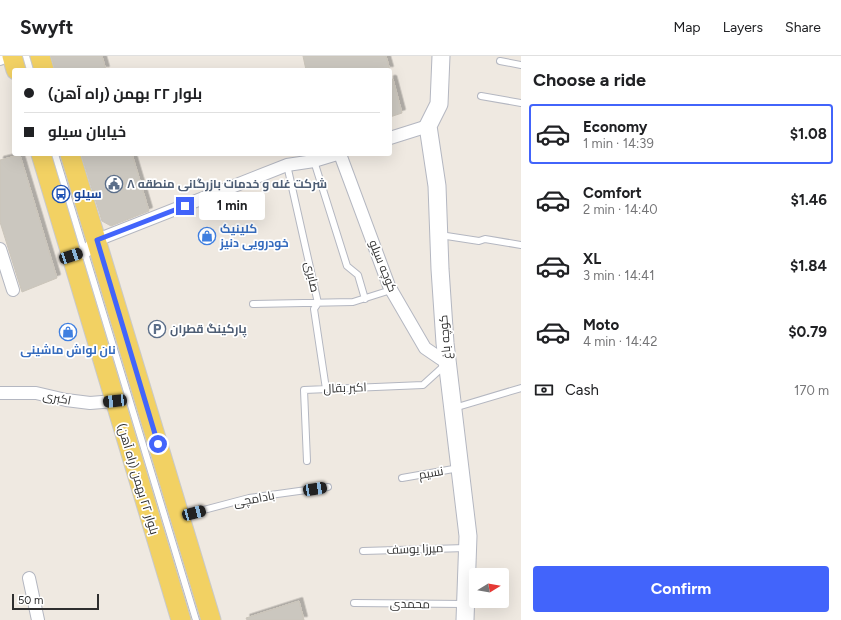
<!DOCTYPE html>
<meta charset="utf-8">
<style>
body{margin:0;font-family:Figtree,Cairo,sans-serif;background:#f6f6f6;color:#202124;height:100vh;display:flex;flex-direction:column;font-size:15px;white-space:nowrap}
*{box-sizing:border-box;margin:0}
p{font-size:13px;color:#757577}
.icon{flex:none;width:22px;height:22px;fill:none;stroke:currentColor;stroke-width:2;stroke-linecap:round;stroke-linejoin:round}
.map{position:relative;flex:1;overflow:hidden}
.side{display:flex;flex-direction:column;background:#fff;width:320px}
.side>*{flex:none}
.hud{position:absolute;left:12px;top:12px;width:380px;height:88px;border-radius:4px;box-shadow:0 4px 16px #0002;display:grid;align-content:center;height:88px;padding:0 12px;background:#fff}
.needle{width:26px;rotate:79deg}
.controls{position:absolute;left:469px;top:512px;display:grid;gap:8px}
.controls a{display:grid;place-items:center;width:40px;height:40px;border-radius:4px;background:#fff;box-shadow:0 4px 16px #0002;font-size:20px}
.scale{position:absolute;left:12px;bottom:10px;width:87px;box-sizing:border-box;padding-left:4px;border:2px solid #2e2e2e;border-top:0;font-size:11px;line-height:14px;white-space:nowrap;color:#2e2e2e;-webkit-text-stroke:3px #fff;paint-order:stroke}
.end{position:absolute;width:18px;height:18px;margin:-9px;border:5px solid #4264fb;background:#fff;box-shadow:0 0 0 2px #fff}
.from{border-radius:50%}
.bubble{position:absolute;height:28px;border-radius:4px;background:#fff;box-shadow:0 4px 16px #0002;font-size:13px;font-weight:700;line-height:28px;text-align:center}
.car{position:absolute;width:12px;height:24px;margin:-12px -6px;border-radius:5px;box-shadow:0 0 3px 1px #0007;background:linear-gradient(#222 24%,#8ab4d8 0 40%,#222 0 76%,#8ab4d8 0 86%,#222 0)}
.hud b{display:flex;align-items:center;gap:14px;height:38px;font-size:15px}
.hud b+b{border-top:1px solid #e0e0e0}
.hud i{width:10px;height:10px;background:#202124}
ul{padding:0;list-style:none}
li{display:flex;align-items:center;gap:12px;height:60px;margin:0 8px 6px;padding:0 4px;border:2px solid transparent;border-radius:4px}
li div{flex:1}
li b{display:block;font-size:15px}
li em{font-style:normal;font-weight:700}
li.on{border-color:#4264fb}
li>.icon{width:36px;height:36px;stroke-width:1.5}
h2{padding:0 12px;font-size:18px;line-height:48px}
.pay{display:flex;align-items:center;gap:10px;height:44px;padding:0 12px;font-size:15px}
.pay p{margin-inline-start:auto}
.action{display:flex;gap:8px;margin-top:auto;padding:8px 12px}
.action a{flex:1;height:46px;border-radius:4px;background:#4264fb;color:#fff;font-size:16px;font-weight:700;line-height:46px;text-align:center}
header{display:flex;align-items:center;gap:24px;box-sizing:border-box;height:56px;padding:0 20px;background:#fff;border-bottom:1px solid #e0e0e0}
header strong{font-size:19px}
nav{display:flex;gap:22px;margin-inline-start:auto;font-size:14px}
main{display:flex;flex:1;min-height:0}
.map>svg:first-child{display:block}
.building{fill:#cbc7bf;stroke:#cbc5ba;filter:url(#shadow)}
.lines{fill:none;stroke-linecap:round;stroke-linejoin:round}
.lane-casing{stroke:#b4b7c1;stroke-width:8}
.street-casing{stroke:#b4b7c1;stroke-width:14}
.secondary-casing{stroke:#b4b7c1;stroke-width:19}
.primary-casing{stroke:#c9c9c9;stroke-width:21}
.lane{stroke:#fff;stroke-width:6}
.street{stroke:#fff;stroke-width:12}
.secondary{stroke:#fff;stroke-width:17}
.primary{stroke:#f2d163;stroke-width:19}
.route{stroke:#4264fb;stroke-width:5}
.labels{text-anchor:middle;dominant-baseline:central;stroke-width:3.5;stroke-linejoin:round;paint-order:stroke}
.service-label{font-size:12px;font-weight:bold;fill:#4e5e75;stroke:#fff;text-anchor:start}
.transit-label{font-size:12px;font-weight:bold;fill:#164399;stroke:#fff;text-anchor:start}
.shop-label{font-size:12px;font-weight:bold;fill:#366cbe;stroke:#fff;text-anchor:start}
.street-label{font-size:12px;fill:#2e2e2e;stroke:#fff}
</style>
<header>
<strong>Swyft</strong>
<nav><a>Map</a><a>Layers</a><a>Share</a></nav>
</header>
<main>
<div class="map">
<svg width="521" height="564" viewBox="0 0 521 564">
<defs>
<filter id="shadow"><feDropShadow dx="3.5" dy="-3.5" stdDeviation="0" flood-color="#0004"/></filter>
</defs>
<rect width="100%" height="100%" fill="#efe9e1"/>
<path class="building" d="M 51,0 L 102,0 L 106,14 L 55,14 Z
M 303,0 L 386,0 L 390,14 L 306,14 Z
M 390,23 L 393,23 L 402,57 L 390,61 Z
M 81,98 L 132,98 L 149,155 L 111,170 L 102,165 Z
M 20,99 L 57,222 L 22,236 L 0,166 L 0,104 Z
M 299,545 L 304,564 L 247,564 L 246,562 Z"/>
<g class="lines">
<defs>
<path id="lane" d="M 26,0 L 30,14
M 500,5 L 521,9
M 481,40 L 521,47
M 55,98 L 196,564
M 314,105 L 347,210 L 358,219 L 365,243
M 287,109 L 318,247 L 314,253 L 326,333
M 440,179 L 479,185 L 485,183 L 521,189
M 253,248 L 353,246 L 391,234
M 454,352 L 521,332
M 307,405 L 304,334 L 423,329 L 445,309
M 402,422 L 459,412
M 181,460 L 249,442 L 328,431
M 363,495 L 466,492
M 354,547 L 464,548"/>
<path id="street" d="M 0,3 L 6,0
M 390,82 L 428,70
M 340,98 L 389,230 L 425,292 L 447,307
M 0,193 L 13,234
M 71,200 L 85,196 L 97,184 L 287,109 L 314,105 L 337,98
M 0,337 L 36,337 L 66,344 L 90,347 L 115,345
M 29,522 L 38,564"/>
<path id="secondary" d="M 441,0 L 439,48 L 428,70 L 437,130 L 440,213 L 445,287 L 468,480 L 465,564"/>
<path id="primary" d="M 12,0 L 16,14
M 40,0 L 44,14
M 41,98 L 181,564
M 70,98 L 211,564"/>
</defs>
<use href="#lane" class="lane-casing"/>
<use href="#street" class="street-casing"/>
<use href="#secondary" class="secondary-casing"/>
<use href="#primary" class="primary-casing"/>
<use href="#lane" class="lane"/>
<use href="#street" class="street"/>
<use href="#secondary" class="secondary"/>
<use href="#primary" class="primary"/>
</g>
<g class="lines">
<path class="route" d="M 158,388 L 97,184 L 185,150"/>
</g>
<defs>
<symbol id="civic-ring" viewBox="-11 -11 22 22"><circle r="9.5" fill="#fff" stroke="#5c6f8a" stroke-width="1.5"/><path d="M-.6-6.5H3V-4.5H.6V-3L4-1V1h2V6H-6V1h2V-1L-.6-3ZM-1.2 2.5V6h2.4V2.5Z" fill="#5c6f8a"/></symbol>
<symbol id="bus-ring" viewBox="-11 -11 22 22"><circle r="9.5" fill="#fff" stroke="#1a4fb4" stroke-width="1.5"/><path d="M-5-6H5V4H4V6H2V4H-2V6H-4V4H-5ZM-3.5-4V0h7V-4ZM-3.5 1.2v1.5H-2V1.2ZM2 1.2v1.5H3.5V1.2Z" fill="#1a4fb4"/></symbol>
<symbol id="shop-ring" viewBox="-11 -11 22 22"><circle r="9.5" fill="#fff" stroke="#3f7fe0" stroke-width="1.5"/><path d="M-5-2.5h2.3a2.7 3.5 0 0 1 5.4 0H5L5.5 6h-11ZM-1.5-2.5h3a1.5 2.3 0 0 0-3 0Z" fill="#3f7fe0"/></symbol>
<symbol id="parking-ring" viewBox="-11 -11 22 22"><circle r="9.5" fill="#fff" stroke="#5c6f8a" stroke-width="1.5"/><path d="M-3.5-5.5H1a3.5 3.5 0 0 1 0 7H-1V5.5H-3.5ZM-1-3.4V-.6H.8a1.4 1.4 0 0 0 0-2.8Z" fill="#5c6f8a"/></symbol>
</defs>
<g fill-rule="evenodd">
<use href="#civic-ring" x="104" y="118" width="20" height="20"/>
<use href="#bus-ring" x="51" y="128" width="20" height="20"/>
<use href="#shop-ring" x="197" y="170" width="20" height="20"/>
<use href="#parking-ring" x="147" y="263" width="20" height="20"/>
<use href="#shop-ring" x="58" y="266" width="20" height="20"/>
</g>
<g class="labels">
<g class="service-label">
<text x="127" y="128">شرکت غله و خدمات بازرگانی منطقه ۸</text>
<text x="170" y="273">پارکینگ قطران</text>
</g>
<g class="transit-label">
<text x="74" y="138">سیلو</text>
</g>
<g class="shop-label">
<text x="220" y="173">کلینیک<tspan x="220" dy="14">خودرویی دنیز</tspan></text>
<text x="68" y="294" text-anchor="middle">نان لواش ماشینی</text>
</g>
<g class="street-label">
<text transform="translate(383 210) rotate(68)">کوچه سیلو</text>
<text transform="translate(312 221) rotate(78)">صابری</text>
<text transform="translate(445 281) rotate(-95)">کوچه باغ</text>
<text transform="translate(345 332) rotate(-2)">اکبر بقال</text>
<text transform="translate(57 342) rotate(11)">اکبری</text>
<text transform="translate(431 417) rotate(-10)">نسیم</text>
<text transform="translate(138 423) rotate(73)">بلوار ۲۲ بهمن (راه آهن)</text>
<text transform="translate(254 443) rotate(-11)">بادامچی</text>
<text transform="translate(415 493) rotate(-2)">میرزا یوسف</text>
<text transform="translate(410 548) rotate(1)">محمدی</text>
</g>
</g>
</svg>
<div class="controls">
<a><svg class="needle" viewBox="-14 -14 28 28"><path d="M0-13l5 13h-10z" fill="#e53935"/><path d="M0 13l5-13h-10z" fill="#757577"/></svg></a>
</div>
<div class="scale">50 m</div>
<i class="end from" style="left:158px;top:388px"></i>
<i class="end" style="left:185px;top:150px"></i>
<div class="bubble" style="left:199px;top:136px;width:66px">1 min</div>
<i class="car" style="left:71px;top:200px;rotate:72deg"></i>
<i class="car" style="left:115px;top:345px;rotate:264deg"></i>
<i class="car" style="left:315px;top:433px;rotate:81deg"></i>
<i class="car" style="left:194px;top:457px;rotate:75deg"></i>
<div class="hud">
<b><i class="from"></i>بلوار ۲۲ بهمن (راه آهن)</b>
<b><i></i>خیابان سیلو</b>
</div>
</div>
<section class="side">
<h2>Choose a ride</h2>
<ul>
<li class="on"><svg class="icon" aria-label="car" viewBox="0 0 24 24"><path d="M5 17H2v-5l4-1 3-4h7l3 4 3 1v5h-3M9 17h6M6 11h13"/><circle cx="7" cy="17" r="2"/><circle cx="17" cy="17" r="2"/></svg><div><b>Economy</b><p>1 min · 14:39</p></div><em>$1.08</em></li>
<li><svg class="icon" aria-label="car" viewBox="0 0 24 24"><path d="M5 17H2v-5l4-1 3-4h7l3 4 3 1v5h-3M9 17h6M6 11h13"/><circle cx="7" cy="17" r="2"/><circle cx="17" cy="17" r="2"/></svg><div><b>Comfort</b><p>2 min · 14:40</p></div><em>$1.46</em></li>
<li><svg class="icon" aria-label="car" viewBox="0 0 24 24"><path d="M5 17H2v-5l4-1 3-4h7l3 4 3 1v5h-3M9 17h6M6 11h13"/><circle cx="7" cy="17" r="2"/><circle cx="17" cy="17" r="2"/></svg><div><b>XL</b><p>3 min · 14:41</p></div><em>$1.84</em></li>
<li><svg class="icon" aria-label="car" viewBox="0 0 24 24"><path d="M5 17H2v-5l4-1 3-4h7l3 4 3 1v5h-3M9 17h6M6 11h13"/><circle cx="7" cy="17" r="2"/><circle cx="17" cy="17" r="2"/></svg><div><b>Moto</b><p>4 min · 14:42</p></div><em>$0.79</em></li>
</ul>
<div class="pay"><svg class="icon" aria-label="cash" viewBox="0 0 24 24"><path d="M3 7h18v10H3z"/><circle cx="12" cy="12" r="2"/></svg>Cash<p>170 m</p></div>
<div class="action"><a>Confirm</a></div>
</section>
</main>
